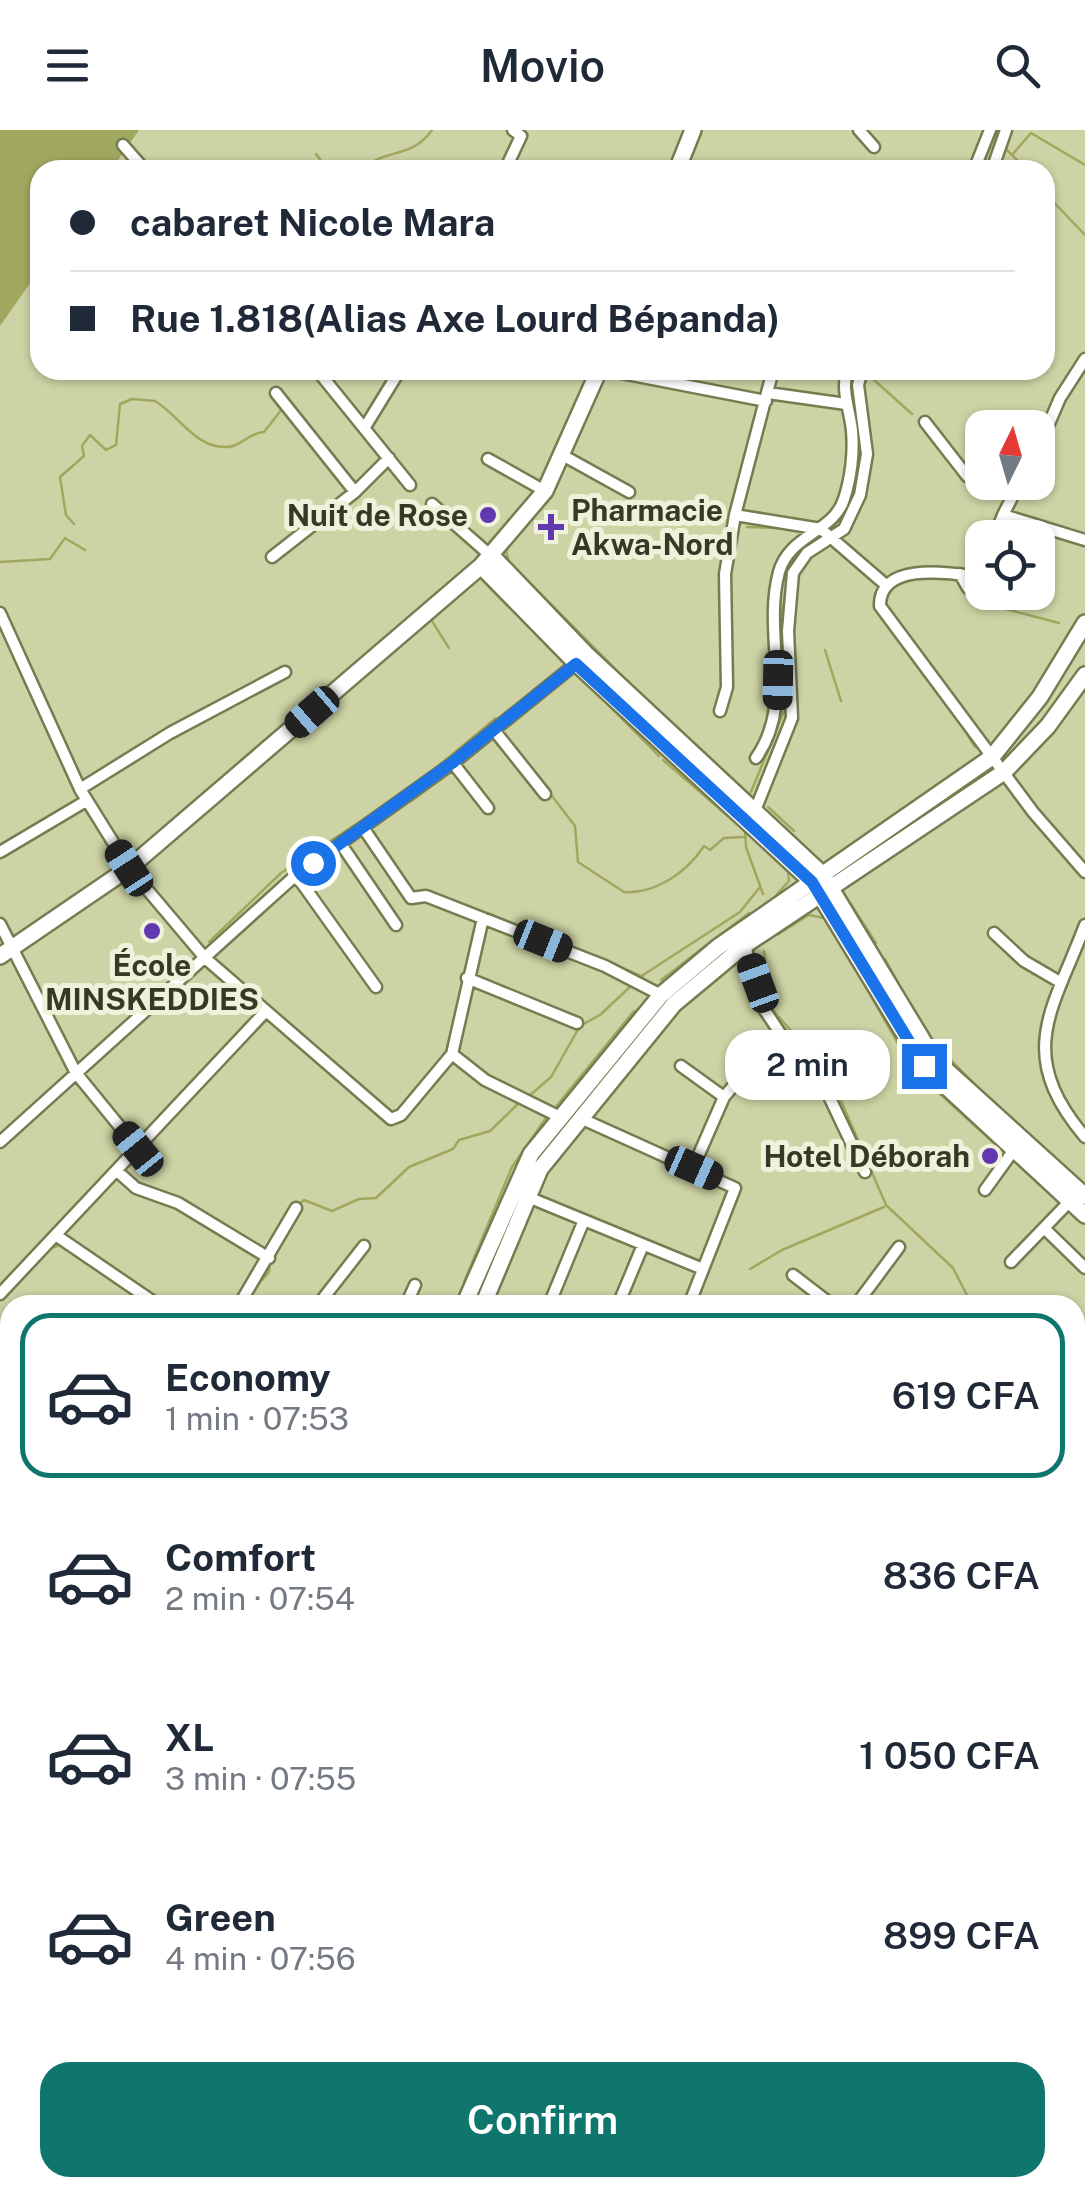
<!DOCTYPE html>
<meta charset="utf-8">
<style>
body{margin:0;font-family:"Public Sans",sans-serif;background:#f6f6f7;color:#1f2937;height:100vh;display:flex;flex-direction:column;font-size:38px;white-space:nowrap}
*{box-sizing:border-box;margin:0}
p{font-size:32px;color:#747a83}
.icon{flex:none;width:55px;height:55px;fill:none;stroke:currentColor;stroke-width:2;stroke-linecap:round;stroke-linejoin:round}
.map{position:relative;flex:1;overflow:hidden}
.details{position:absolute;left:0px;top:1165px;width:1085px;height:902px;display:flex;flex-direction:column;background:#fff;border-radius:30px 30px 0 0;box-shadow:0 2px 8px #0004}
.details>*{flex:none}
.hud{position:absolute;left:30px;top:30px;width:1025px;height:220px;border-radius:30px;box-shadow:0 2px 8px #0004;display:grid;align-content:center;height:220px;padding:0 40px;background:#fff}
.needle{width:65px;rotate:5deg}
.fabs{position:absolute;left:965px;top:280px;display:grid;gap:20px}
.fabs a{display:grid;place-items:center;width:90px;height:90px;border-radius:20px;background:#fff;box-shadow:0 2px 8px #0004;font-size:50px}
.end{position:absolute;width:45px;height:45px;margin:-22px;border:12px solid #1a73e8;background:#fff;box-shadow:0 0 0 5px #fff}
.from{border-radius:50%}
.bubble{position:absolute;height:70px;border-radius:30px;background:#fff;box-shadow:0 2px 8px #0004;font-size:32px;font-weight:600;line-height:70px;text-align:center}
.car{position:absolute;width:30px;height:60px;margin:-30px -15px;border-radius:12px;box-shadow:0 0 8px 2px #0007;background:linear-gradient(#222 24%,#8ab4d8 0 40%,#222 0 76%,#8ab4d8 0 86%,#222 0)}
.hud b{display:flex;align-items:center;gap:35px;height:95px;font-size:38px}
.hud b+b{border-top:2px solid #e0e1e3}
.hud i{width:25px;height:25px;background:#1f2937}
ul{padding:18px 0 0;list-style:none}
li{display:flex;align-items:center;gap:30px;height:165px;margin:0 20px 15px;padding:0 20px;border:5px solid transparent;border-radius:30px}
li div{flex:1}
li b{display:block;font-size:38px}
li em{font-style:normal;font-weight:600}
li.active{border-color:#0f766e}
li>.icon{width:90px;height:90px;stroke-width:1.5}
.primary-button{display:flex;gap:20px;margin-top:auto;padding:20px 40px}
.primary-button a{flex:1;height:115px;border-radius:30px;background:#0f766e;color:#fff;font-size:40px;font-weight:600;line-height:115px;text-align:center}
header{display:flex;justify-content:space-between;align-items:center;height:130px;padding:0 40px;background:#fff;font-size:45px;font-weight:600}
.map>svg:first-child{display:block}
.water{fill:#a0a860}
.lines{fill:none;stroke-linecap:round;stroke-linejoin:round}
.stream{stroke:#a0a860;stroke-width:2.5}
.minor-casing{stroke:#767c50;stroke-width:15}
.secondary-casing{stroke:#767c50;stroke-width:19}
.primary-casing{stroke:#767c50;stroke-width:20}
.minor{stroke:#fff;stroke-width:10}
.secondary{stroke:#fff;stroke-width:14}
.primary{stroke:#fff;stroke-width:15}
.route{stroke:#1a73e8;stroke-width:12}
.poi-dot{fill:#6238b0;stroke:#eef2da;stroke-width:4}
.labels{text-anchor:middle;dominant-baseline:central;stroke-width:10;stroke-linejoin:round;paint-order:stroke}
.poi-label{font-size:30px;font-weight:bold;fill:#373926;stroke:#eef2da;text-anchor:end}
</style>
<header><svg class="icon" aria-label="menu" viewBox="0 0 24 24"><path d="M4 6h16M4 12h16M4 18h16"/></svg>Movio<svg class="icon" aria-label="search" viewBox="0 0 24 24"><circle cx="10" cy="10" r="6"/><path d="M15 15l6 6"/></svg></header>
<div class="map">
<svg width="1085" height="2067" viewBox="0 0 1085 2067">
<rect width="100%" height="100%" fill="#cdd3a4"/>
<path class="water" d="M 0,0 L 139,0 L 111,40 L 40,40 L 40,139 L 0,196 Z"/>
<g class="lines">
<path class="stream" d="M 1003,16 L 1027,40
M 316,24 L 328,40
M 1012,25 L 1031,3 L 1085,35
M 363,40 C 383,17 410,31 432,0
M 981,40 L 997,0
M 1045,63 L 1085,105
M 852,240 L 856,281
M 864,241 L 912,284
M 949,314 L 966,337
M 839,387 L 850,372 L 860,309
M 74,394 L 66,385 L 60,347 L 84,326 L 82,316 L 90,305 L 106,320 L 116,315 L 120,274 L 132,269 L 155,271 C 179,285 195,319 228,317 C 242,316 248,303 264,302 L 282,279
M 747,397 L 777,398
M 840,408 L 854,419
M 513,410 L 506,421 L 509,432 L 634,558
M 0,432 L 50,429 L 65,408 L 85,420
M 986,474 L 1059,493
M 430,488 L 449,518
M 825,520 L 841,571
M 785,542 L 780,494 L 792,427
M 591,557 L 659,626
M 960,592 L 975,617
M 663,630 L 729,687
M 420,651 L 496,588
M 549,662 L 575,696 L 578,732 L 624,762 C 656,764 687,742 704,716 L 710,720 L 724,708 L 744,707
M 751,662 L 784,581 L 786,565
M 411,671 L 450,642
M 768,677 L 794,701
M 88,684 L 108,713
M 745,699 L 746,717 L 763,764
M 843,762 L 876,813
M 777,764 L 789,751 L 788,741
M 487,783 L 601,829
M 777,805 L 809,785 L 824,788 L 833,801
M 209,812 L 281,743 L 389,673
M 764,821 L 771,878 L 830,945 L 886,1075 L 953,1138 L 972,1175
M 848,825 L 897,912 L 925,951
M 885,829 L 911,877
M 609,832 L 643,847
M 18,839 L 28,860
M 637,849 L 740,782 L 760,757
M 661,850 L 749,783
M 31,866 L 36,876
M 930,908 L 977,957
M 928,953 L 1007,1025
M 980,960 L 1085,1055
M 528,967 L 551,947 L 580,896 L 600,885 L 632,855
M 554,979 L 634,881
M 1012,1029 L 1061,1074
M 297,1076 L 304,1070 L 332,1081 L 359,1069 L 376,1068 L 409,1037 L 453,1019 L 459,1010 L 490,1001 L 521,971
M 1069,1081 L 1079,1090
M 40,1114 L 50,1103
M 51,1118 L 60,1115 L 142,1170
M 750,1139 L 782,1120 L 884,1077
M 464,1152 L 512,1037 L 548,985
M 255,1158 L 269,1142 L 270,1132
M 149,1163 L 172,1175
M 455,1175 L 458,1166
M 1075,1402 L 1085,1417
M 0,1499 L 3,1505
M 919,2058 L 928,2067
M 955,2059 L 956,2058
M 569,2067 L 580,2058"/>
<defs>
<path id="minor" d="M 859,0 L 874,17
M 123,15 L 145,40
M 505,40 L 521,6 L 513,0
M 974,40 L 990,0
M 992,40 L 1006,0
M 317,240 L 410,355
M 606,240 L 766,271
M 773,240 L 735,385 L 821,399 L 887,456
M 276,263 L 355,362
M 768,263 L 846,274
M 925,292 L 967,346 L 1012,364
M 365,297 L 400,240
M 1038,319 L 1060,268 L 1085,229
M 564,326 L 629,362
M 488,329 L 545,361
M 1020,352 L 1003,385 L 1085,410
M 432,374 L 491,426
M 994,408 L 1003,385
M 272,427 L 355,362 L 389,328
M 982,437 L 972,446 C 945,442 879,433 880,476 L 1033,682 L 1085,742
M 960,444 L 968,458
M 0,483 L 80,659 L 129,738 L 205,828 L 391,989 L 401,985 L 452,924
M 720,581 L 727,557 L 725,444 L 735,385
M 494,600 L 545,664
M 756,628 C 796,571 762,505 779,442 C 789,405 834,402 844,369 C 851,348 854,322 852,301 C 850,280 841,261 847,240
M 453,633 L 488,678
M 80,659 L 170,603 L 285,542
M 756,678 L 792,588 L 788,501 L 793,443 L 807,423 L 844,399 L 860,365 L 867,324 L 858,255 L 862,240
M 364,699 L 411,768 L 426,766 L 605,836 L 661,865
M 341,714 L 396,795
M 0,722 L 86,671
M 296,745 L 376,857
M 0,794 L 76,943 L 138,1019
M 1085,795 C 1053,880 1014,923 1085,1007
M 994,803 L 1024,831 L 1060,852
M 745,815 L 760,873 L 782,906 L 818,943 L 865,1042
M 467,848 L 577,893
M 452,924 L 483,788
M 452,924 L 485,950 L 560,987
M 681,936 L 724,967
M 580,988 L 735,1058 L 689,1175
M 0,1012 L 296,745 L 453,633 L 578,532
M 693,1038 L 724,967 L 745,942
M 117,1041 L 136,1058 L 178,1073 L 269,1128
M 985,1060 L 1013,1021
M 523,1065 L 703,1139
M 1044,1098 L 1085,1138
M 57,1106 L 158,1175
M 1011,1132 L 1070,1071
M 793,1145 L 832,1175
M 0,1164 L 265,882
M 239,1175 L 296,1078
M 318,1175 L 364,1116
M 406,1175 L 415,1155
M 549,1175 L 584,1090
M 618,1175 L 643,1115
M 856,1175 L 899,1117
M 0,1211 L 10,1223
M 1075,1390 L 1085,1407
M 1075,1546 L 1085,1541
M 0,1631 L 10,1626
M 1075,1661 L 1085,1704
M 0,1813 L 10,1817
M 1075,1853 L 1085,1729
M 1075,2003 L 1085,1997
M 1075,2015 L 1085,2010
M 85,2058 L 102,2067
M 825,2058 L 833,2067
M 739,2065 L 741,2067
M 0,2067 L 10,2053
M 136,2067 L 141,2058
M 205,2067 L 209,2058
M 348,2067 L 352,2058
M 423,2067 L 427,2058
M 580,2067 L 591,2058
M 668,2067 L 678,2058
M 979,2067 L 984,2058
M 997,2067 L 1003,2058"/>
<path id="secondary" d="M 0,1483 L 10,1501
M 940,2058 L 955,2067"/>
<path id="primary" d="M 677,40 L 693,0
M 492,426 L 586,524 L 822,744 L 934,929 L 1085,1066
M 481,436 L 577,534 L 812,752 L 924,936 L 1085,1085
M 0,826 L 129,738 L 481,436 L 545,361 L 599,240
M 464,1175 L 531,1024 L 661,865 L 718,817 L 992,627 L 1040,567 L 1085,493
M 483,1175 L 540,1039 L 674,874 L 745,815 L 1004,642 L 1048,596 L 1085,545
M 0,1878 L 10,1856
M 0,1914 L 10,1895"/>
</defs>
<use href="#minor" class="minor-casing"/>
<use href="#secondary" class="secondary-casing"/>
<use href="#primary" class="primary-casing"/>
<use href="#minor" class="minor"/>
<use href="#secondary" class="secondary"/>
<use href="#primary" class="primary"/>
</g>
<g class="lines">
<path class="route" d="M 313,733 L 452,633 L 576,534 L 812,752 L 924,936"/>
</g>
<g class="poi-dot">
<circle cx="488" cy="385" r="10"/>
<path d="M546 382h10v10h10v10h-10v10h-10v-10h-10v-10h10z"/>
<circle cx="152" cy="801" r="10"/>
<circle cx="990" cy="1026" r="10"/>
</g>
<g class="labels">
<g class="poi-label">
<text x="571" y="380" text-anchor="start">Pharmacie<tspan x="571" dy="34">Akwa-Nord</tspan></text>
<text x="468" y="385">Nuit de Rose</text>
<text x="152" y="835" text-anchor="middle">École<tspan x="152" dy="34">MINSKEDDIES</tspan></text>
<text x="970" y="1026">Hotel Déborah</text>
</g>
</g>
</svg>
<div class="fabs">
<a><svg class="needle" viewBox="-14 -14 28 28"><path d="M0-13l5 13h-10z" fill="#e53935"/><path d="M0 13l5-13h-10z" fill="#747a83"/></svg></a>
<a><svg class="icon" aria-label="locate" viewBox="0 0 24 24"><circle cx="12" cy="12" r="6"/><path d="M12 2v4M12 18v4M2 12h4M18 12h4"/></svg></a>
</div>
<i class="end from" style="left:313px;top:733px"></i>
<i class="end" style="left:924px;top:936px"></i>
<div class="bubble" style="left:725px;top:900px;width:165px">2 min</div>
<i class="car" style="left:778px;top:550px;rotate:181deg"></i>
<i class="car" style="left:312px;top:582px;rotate:229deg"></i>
<i class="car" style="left:129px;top:738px;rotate:327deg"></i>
<i class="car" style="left:543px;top:811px;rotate:112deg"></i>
<i class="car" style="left:758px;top:853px;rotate:340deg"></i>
<i class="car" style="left:138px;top:1019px;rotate:321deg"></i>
<i class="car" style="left:694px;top:1038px;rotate:114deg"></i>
<div class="hud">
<b><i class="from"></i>cabaret Nicole Mara</b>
<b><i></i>Rue 1.818(Alias Axe Lourd Bépanda)</b>
</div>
<section class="details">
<ul>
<li class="active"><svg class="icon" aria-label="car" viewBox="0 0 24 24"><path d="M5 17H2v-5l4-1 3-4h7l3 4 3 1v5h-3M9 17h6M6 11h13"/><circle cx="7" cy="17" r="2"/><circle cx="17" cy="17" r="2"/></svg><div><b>Economy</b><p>1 min · 07:53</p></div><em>619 CFA</em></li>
<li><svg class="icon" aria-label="car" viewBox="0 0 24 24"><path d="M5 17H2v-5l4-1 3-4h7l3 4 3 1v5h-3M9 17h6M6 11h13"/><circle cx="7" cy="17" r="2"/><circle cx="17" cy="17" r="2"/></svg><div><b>Comfort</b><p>2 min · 07:54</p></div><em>836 CFA</em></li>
<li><svg class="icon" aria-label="car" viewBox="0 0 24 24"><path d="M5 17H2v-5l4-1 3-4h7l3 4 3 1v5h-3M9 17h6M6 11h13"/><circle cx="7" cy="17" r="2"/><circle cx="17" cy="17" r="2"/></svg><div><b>XL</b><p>3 min · 07:55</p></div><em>1 050 CFA</em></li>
<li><svg class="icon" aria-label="car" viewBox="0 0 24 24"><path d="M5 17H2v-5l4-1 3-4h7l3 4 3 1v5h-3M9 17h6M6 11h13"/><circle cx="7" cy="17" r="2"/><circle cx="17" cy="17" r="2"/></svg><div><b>Green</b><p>4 min · 07:56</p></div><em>899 CFA</em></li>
</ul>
<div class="primary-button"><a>Confirm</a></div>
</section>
</div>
